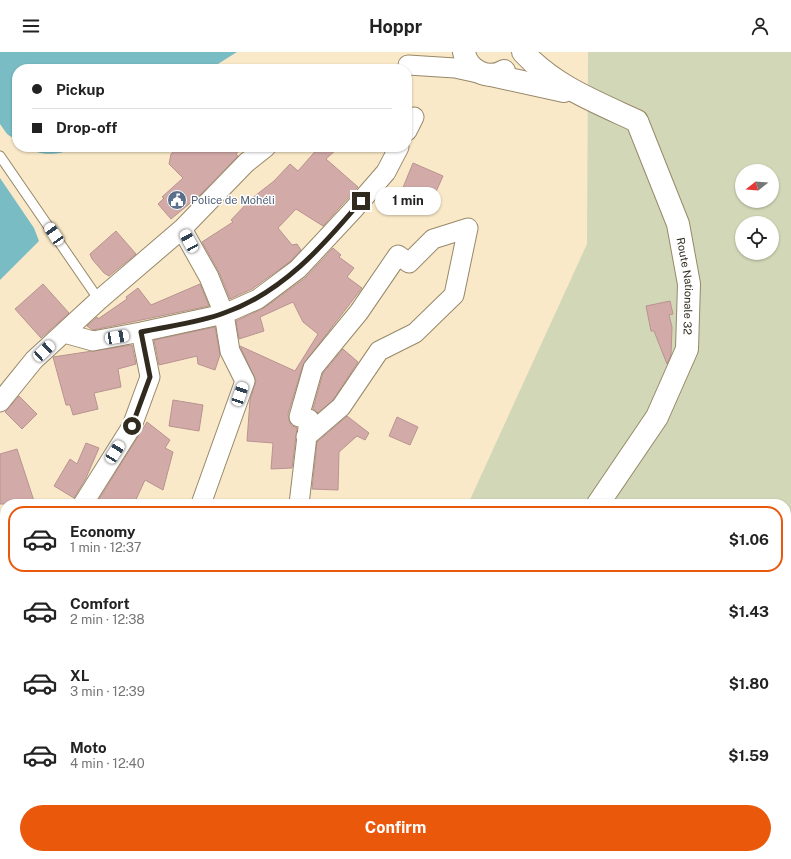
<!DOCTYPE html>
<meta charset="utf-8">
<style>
body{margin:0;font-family:"Public Sans",sans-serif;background:#f6f6f6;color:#222;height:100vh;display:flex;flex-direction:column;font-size:15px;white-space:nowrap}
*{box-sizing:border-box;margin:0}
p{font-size:13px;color:#767676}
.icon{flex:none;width:22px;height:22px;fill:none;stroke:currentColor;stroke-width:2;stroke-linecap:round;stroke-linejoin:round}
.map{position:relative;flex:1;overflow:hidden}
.panel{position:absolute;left:0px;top:447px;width:791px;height:360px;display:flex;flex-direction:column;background:#fff;border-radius:16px 16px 0 0;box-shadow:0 1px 3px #0004}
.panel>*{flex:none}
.guide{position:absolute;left:12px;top:12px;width:400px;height:88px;border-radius:16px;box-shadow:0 1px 3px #0004;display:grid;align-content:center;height:88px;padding:0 20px;background:#fff}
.needle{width:26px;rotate:253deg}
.tools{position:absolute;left:735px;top:112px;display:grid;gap:8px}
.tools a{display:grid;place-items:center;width:44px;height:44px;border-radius:50%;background:#fff;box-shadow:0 1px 3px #0004;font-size:20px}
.end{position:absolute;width:18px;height:18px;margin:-9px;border:5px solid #312b1f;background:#fff;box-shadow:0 0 0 2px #fff}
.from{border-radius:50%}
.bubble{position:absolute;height:28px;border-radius:14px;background:#fff;box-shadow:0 1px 3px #0004;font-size:13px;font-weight:700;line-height:28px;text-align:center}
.car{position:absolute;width:12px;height:24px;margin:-12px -6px;border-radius:5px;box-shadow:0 0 3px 1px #0007;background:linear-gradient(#fff 24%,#345 0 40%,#fff 0 76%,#345 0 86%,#fff 0)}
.guide b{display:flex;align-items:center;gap:14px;height:38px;font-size:15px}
.guide b+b{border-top:1px solid #e0e0e0}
.guide i{width:10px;height:10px;background:#222}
ul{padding:7px 0 0;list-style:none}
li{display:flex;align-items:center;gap:12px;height:66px;margin:0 8px 6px;padding:0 12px;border:2px solid transparent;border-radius:16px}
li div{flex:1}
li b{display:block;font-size:15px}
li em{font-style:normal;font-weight:700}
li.selected{border-color:#ea580c}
li>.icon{width:36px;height:36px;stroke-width:1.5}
.primary-button{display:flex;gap:8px;margin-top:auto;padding:8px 20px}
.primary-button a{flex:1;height:46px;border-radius:24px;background:#ea580c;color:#fff;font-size:16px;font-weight:700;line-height:46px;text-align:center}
header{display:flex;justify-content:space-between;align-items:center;height:52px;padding:0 20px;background:#fff;font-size:18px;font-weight:700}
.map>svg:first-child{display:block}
.green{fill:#d2d8b7;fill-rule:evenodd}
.water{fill:#7abcc4}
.building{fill:#d2aba8;stroke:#b99390}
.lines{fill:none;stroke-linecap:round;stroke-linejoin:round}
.lane-casing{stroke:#978869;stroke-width:11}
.street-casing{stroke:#978869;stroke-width:21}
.secondary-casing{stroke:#978869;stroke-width:24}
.lane{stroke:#fff;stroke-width:9}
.street{stroke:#fff;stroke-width:19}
.secondary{stroke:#fff;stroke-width:22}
.route{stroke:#312b1f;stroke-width:5}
.labels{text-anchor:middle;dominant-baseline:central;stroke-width:3;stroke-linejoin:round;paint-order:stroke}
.service-label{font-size:11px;fill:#4e5e75;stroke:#fff;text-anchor:start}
.street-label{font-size:11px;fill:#312b1f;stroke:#fff}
</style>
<header><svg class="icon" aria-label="menu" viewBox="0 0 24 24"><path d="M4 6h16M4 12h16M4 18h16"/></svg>Hoppr<svg class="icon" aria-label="person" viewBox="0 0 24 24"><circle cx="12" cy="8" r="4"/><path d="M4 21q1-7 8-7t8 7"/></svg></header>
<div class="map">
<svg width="791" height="807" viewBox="0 0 791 807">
<rect width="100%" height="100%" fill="#f9e9c8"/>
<path class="green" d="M 588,0 L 791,0 L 791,807 L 395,807 L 394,802 L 786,802 L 786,452 L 468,452 L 587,192 ZM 742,119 L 772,119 L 772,149 L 742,149 ZM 742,171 L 772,171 L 772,201 L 742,201 Z"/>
<path class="water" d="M 0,0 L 237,0 L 210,17 L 17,17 L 17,89 L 7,82 L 0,72 Z
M 26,95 L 79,95 C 62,102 43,106 26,95 Z
M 0,126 L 34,176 L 39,189 L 0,228 Z"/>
<path class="building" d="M 179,95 L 242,95 L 236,102 L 238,104 L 200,143 L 171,167 L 158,152 L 164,146 L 162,145 L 183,126 L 169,112 L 171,102 Z
M 319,95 L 339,95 L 326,107 L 358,135 L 323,174 L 296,157 L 278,176 L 292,193 L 297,192 L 301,198 L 291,209 L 252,237 L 230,247 L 219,220 L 202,190 L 233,170 L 231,168 L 251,147 L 274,129 L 290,112 L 298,119 Z
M 413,111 L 443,124 L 431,151 L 402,138 Z
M 116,179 L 136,202 L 109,224 L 104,221 L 92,207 L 90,202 Z
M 333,196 L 341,203 L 339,205 L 354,216 L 347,225 L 362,236 L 303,313 L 288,362 L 289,368 L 291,373 L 297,376 L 292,416 L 271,417 L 273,391 L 247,389 L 250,348 L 256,329 L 240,294 L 295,319 L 318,282 L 303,270 L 293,250 L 260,265 L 264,279 L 239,287 L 236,269 L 264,256 L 305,226 Z
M 43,232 L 69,261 L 41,286 L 15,257 Z
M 200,232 L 209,254 L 93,278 L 87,274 L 97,265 L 98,267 L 127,247 L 126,245 L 138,236 L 151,253 Z
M 670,249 L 673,262 L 669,263 L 672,275 L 671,303 L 667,312 L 654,279 L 651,279 L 646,254 Z
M 215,275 L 220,303 L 215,318 L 198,312 L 197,304 L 159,313 L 154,288 Z
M 132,293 L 136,312 L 118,317 L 121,335 L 94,341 L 98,357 L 73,363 L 70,353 L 66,353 L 53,305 Z
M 343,297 L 358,310 L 333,348 L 318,361 L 313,357 L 323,321 Z
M 19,344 L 37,362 L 22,377 L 5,360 Z
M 173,348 L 203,353 L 199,379 L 169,374 Z
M 347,364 L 369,381 L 365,388 L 357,384 L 339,400 L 338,438 L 312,437 L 317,390 Z
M 397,365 L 418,375 L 410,393 L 389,384 Z
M 147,370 L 170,388 L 165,396 L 173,400 L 163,438 L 145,428 L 134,452 L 96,452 Z
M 86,391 L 99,396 L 86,426 L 74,446 L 54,434 L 70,407 L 77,412 Z
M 17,397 L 35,452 L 0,452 L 0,402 Z"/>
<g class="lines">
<defs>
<path id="lane" d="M 0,104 L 99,248"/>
<path id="street" d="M 408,13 L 455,16 L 478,21
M 407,79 L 414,65
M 182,177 L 209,225 L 224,262 L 230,299 L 245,329 L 201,452
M 64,281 L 93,289 L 141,280 L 224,262 L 258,247 L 298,217 L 353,158 L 386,120 L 399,95
M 0,350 L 34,308 L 99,248 L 182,177 L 246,111 L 266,95
M 83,452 L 132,374 L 150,325 L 141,280
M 299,452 L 309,367 L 299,365 L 313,316 L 359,260 L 398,203 L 409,211 L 433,187 L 468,176 L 454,243 L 415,281 L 379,299 L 341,355 L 306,385
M 0,572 L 5,571
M 0,767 L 5,769
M 87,802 L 98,807
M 192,807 L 195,802
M 286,807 L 286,802"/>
<g id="secondary">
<path d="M 464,0 C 467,18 488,29 504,19"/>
<path id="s1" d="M 523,0 C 554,34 596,50 637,69 L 678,172 L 689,232 L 687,297 L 657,365 L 598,452"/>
<path d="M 491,23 L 564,39"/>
<path d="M 406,807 L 408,802"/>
</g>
</defs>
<use href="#lane" class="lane-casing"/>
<use href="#street" class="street-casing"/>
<use href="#secondary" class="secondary-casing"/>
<use href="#lane" class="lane"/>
<use href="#street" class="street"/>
<use href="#secondary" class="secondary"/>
</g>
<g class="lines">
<path class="route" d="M 132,374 L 150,325 L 141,280 C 168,274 198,271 224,261 C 282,241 323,194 361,149"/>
</g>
<defs>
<symbol id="civic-disc" viewBox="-11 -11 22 22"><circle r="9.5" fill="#5c6f8a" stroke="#fff"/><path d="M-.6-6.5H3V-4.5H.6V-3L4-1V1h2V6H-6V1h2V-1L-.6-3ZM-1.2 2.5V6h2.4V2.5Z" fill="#fff"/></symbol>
</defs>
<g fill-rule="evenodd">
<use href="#civic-disc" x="166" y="137" width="22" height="22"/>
</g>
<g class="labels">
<g class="service-label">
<text x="191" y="148">Police de Mohéli</text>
</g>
<g class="street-label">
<text stroke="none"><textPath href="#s1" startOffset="308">Route Nationale 32</textPath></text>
</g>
</g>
</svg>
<div class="tools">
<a><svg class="needle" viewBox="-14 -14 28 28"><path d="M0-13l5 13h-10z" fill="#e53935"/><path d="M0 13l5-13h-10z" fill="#767676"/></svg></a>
<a><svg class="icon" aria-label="locate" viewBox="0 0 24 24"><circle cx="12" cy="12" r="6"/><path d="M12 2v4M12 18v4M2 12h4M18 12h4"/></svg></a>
</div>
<i class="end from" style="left:132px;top:374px"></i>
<i class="end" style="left:361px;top:149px"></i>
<div class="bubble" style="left:375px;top:135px;width:66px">1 min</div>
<i class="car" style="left:54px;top:182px;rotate:326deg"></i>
<i class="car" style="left:189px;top:189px;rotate:331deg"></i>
<i class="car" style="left:117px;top:285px;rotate:80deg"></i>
<i class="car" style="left:44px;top:299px;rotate:47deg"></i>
<i class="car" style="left:240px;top:342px;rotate:19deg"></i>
<i class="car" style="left:115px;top:400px;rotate:32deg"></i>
<div class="guide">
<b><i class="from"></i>Pickup</b>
<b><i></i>Drop-off</b>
</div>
<section class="panel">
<ul>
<li class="selected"><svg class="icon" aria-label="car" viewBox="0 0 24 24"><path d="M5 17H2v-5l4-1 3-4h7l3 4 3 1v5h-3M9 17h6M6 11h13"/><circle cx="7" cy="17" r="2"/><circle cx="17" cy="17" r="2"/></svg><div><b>Economy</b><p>1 min · 12:37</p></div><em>$1.06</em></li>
<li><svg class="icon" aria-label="car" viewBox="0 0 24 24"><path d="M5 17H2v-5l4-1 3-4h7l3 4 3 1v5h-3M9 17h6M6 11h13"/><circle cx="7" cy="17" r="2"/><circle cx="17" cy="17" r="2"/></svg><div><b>Comfort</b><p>2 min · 12:38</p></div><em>$1.43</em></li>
<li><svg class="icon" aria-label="car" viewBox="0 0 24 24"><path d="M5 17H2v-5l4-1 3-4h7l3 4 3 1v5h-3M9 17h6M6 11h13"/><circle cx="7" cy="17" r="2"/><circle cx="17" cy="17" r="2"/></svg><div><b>XL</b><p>3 min · 12:39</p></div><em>$1.80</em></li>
<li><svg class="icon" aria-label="car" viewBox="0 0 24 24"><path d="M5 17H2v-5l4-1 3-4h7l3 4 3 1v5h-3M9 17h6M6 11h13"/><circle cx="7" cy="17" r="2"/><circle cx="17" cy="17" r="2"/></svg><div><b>Moto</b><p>4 min · 12:40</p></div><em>$1.59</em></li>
</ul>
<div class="primary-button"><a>Confirm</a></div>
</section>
</div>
